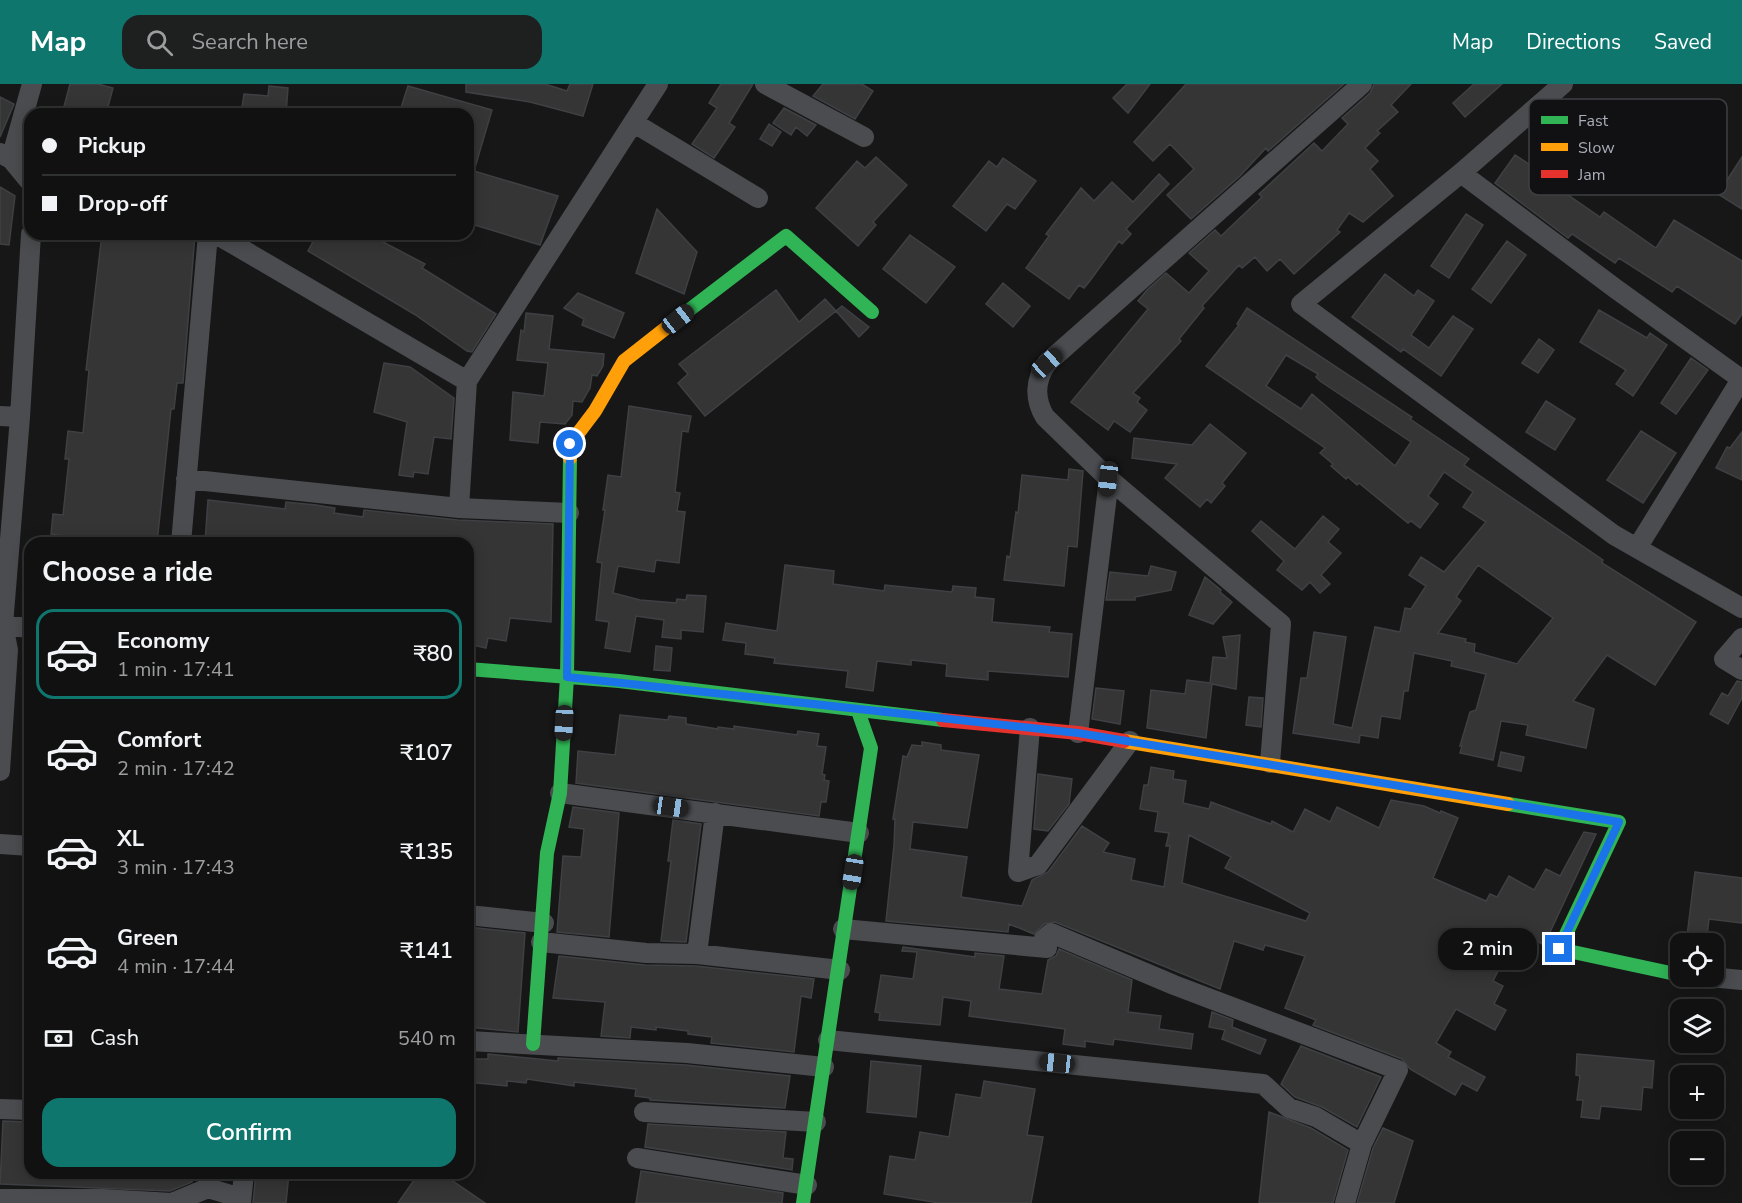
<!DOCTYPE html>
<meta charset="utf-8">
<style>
body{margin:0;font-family:"Nunito Sans",sans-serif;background:#1e1f1f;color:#f1f3f6;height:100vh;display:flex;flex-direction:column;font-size:22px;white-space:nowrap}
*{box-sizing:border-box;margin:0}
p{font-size:20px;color:#9c9d9f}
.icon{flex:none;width:33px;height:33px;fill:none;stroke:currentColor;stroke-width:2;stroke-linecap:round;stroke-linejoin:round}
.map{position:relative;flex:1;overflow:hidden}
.panel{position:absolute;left:24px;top:453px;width:450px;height:642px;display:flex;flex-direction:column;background:#111;border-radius:18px;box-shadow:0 3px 15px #0003,0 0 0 2px #303131}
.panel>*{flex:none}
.guide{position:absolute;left:24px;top:24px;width:450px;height:132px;border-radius:18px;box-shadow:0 3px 15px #0003,0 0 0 2px #303131;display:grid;align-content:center;height:132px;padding:0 18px;background:#111}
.controls{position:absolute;left:1670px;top:849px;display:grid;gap:12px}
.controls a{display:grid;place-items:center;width:54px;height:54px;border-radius:12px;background:#111;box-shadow:0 3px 15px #0003,0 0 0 2px #303131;font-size:30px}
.end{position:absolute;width:27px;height:27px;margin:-14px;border:8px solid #1a73e8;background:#fff;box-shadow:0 0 0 3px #fff}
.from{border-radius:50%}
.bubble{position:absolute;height:42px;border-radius:18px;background:#111;box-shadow:0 3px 15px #0003,0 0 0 2px #303131;font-size:20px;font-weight:600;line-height:42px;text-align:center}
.car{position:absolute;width:18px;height:36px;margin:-18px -9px;border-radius:8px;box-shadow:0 0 4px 2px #0007;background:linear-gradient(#222 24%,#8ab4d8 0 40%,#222 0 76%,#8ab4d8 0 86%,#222 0)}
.guide b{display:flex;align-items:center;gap:21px;height:57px;font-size:22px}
.guide b+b{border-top:2px solid #303131}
.guide i{width:15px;height:15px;background:#f1f3f6}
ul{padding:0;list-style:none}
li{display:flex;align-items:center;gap:18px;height:90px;margin:0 12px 9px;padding:0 6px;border:3px solid transparent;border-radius:18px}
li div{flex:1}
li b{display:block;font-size:22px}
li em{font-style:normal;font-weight:600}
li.current{border-color:#0f766e}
li>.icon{width:54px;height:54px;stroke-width:1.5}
h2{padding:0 18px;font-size:27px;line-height:72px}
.pay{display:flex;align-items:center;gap:15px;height:66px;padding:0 18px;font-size:22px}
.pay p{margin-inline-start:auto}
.action{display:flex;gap:12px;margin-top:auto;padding:12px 18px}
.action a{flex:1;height:69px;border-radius:18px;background:#0f766e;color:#fff;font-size:24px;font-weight:600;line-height:69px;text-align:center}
header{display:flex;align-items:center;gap:36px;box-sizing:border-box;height:84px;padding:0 30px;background:#0f766e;color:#fff}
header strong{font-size:28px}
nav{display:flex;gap:33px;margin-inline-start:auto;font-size:21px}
.search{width:420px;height:54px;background:#1e1f1f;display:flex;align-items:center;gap:15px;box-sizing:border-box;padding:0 21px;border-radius:18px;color:#9c9d9f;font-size:22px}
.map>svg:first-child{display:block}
.building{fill:#353536;stroke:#3f4043;stroke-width:1.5;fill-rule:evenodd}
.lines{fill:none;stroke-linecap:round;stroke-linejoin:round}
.street{stroke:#4b4c50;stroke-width:20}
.fast{stroke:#30b455;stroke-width:14}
.slow{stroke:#ff9f0a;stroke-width:14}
.jam{stroke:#e5322d;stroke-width:14}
.route{stroke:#1a73e8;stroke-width:8}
.key{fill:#111113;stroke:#3e4045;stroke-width:1.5}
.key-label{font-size:16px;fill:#a8adb8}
</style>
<header>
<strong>Map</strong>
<div class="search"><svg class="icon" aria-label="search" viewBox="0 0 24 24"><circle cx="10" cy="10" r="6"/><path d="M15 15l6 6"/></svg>Search here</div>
<nav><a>Map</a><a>Directions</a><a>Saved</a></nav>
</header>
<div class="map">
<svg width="1742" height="1119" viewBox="0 0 1742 1119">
<rect width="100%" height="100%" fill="#171717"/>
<path class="building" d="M 70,0 L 98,0 L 113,4 L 106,30 L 62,30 Z
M 466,0 L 545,0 L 567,7 L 570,0 L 593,0 L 583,32 L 530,18 L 466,8 Z
M 721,0 L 753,0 L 729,39 L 735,43 L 714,74 L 692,60 L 717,24 L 709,19 Z
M 823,0 L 862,0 L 873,7 L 855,35 L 813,12 Z
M 1127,0 L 1150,0 L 1128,29 L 1113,14 Z
M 1186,0 L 1344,0 L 1268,67 L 1266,64 L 1240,92 L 1191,135 L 1167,111 L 1194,85 L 1170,60 L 1153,77 L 1134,58 Z
M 1374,0 L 1411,0 L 1391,21 L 1398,28 L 1377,47 L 1380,49 L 1365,64 L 1378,77 L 1370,85 L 1393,112 L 1363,138 L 1349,129 L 1337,146 L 1340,148 L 1294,190 L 1280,175 L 1267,187 L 1255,173 L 1242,184 L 1239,181 L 1202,222 L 1204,224 L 1179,255 L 1181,257 L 1133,309 L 1140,314 L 1137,318 L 1147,326 L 1130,348 L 1114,337 L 1108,346 L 1071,318 L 1148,225 L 1138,217 L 1147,206 L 1166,189 L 1189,209 L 1209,187 L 1189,169 L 1215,146 L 1221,152 L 1262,113 L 1259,110 L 1314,59 L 1322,67 L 1348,40 L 1342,34 L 1370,9 Z
M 1474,0 L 1502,0 L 1465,33 L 1453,19 Z
M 269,2 L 288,4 L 286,30 L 241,30 L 244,10 L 268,12 Z
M 408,2 L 492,26 L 474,87 L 558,112 L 540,161 L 468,139 L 468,30 L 399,30 Z
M 0,13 L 14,20 L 0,53 Z
M 784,24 L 816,41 L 807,52 L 796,43 L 791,51 L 773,39 Z
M 769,40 L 781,48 L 772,62 L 760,55 Z
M 1515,71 L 1547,92 L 1545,95 L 1600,133 L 1604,128 L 1656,164 L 1674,136 L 1742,177 L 1742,230 L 1735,240 L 1677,202 L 1672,208 L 1619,174 L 1615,179 L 1572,150 L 1568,154 L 1495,99 Z
M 876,73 L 907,101 L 873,138 L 876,141 L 858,162 L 816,124 L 857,77 L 865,84 Z
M 1742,73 L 1742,125 L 1718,110 Z
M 1003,74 L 1036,97 L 1015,125 L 1007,120 L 986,147 L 953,122 L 989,77 L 997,83 Z
M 1159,90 L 1169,100 L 1126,145 L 1131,150 L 1122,160 L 1119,157 L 1089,198 L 1084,204 L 1079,201 L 1069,215 L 1026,184 L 1049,152 L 1046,150 L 1081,104 L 1094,117 L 1112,98 L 1133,118 Z
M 0,103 L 15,112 L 9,161 L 0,160 Z
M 657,125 L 697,168 L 684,210 L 636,189 Z
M 1466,130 L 1483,141 L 1449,194 L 1431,182 Z
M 102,150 L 195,150 L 183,299 L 177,299 L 174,325 L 171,325 L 157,459 L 64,459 L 65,452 L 51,450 L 53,430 L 63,431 L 69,375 L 65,375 L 68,347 L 83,349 L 89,286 L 86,286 Z
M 317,150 L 368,150 L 425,180 L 422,184 L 496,230 L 472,268 L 467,267 L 414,230 L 308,167 Z
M 910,151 L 955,183 L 926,219 L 883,185 Z
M 1507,157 L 1526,171 L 1491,219 L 1472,205 Z
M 1385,190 L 1414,212 L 1418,206 L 1434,217 L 1411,251 L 1429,264 L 1453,232 L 1473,245 L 1441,292 L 1403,265 L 1401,268 L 1352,233 Z
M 1003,199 L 1030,222 L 1013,243 L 986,220 Z
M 776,206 L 799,238 L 825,215 L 836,227 L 705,332 L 678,299 L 688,290 L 679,280 Z
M 578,209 L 624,229 L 614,254 L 582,241 L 584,235 L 564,224 Z
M 842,222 L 869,243 L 859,253 L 836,227 Z
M 1247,224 L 1412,333 L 1410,335 L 1469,375 L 1464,381 L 1603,476 L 1602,479 L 1696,538 L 1655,601 L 1607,571 L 1573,617 L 1594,625 L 1586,664 L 1526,651 L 1528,641 L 1501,637 L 1493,676 L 1460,669 L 1462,662 L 1460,662 L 1470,628 L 1476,626 L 1486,590 L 1451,582 L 1452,577 L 1414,569 L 1408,607 L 1404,607 L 1400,635 L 1381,632 L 1378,654 L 1360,651 L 1359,659 L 1293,649 L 1301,594 L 1307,594 L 1314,548 L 1346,553 L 1333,640 L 1352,644 L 1375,543 L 1400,548 L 1405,524 L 1411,525 L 1426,502 L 1409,491 L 1421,473 L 1444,488 L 1486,438 L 1463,423 L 1473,408 L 1444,388 L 1428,412 L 1438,420 L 1420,444 L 1411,437 L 1408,439 L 1359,399 L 1357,401 L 1348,393 L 1346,395 L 1331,382 L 1333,380 L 1320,369 L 1325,364 L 1206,282 L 1239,241 L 1237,240 ZM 1286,271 L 1318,290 L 1316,293 L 1320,297 L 1411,358 L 1395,382 L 1312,310 L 1301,325 L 1266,302 ZM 1478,481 L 1553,534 L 1517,580 L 1474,568 L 1475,560 L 1465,558 L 1466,555 L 1438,549 L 1461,517 L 1456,513 Z
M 1599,226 L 1647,254 L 1650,249 L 1667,261 L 1633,312 L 1616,300 L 1626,286 L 1580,258 Z
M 526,229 L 553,232 L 549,265 L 604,270 L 603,282 L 597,292 L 592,291 L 590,304 L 582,318 L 573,317 L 572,331 L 565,340 L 540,338 L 538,359 L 510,356 L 513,308 L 544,312 L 548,279 L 517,276 L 521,246 L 524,248 Z
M 1539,255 L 1554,266 L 1538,289 L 1522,279 Z
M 1691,274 L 1708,286 L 1676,330 L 1661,319 Z
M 384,279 L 410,283 L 454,314 L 451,355 L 434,353 L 428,390 L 414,388 L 413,393 L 399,391 L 407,338 L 374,328 Z
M 1546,317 L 1575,335 L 1555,366 L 1526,348 Z
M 629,322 L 691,332 L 688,348 L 682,347 L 675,408 L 680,409 L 677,427 L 685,428 L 679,479 L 656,476 L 654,488 L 618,482 L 613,509 L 640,516 L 676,519 L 677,515 L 686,516 L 687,511 L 706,512 L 703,548 L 681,546 L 681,555 L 662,553 L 664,536 L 636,532 L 630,568 L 605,564 L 609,538 L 596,536 L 602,479 L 597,478 L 605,426 L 603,426 L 608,391 L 621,393 Z
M 1210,340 L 1246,369 L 1222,399 L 1225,402 L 1211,419 L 1207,415 L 1200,423 L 1165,394 L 1177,380 L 1132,374 L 1134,354 L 1192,361 Z
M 1641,347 L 1676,369 L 1643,419 L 1607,396 Z
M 1742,348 L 1742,396 L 1716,384 L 1727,363 L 1730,364 Z
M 1069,385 L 1083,387 L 1077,463 L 1068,462 L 1064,502 L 1004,496 L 1007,472 L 1010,473 L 1016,428 L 1018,429 L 1022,391 L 1068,396 Z
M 208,416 L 285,425 L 286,418 L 316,421 L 335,424 L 334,429 L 363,433 L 364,426 L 458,436 L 553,440 L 551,538 L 510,534 L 506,557 L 488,554 L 486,564 L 468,560 L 468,459 L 205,459 Z
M 1323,432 L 1339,445 L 1328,458 L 1341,469 L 1321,491 L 1330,500 L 1320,509 L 1310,498 L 1302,506 L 1277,486 L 1284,477 L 1252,447 L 1261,437 L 1295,465 Z
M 785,481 L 834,487 L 833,500 L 884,507 L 885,501 L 952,508 L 953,502 L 976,504 L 975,513 L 994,515 L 992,538 L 1050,543 L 1049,548 L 1072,550 L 1068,593 L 988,587 L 988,596 L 946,592 L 947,580 L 911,576 L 911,581 L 877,577 L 873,607 L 846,603 L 848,587 L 774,579 L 775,574 L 745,570 L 746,559 L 723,556 L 726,539 L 777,547 Z
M 1151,482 L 1176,488 L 1171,506 L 1135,513 L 1135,516 L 1106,516 L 1110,488 L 1148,492 Z
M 1205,493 L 1221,506 L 1220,508 L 1232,518 L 1213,540 L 1189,531 Z
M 1240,551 L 1236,605 L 1212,600 L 1206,654 L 1147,644 L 1151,606 L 1185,610 L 1187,596 L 1210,599 L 1213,573 L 1227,574 L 1223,553 Z
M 656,562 L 672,564 L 670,587 L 654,586 Z
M 1737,597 L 1742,598 L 1742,614 L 1728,640 L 1710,630 L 1722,609 L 1728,612 Z
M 1096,604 L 1124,607 L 1120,640 L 1092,635 Z
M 1249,613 L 1263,614 L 1261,643 L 1246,641 Z
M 620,631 L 668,636 L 669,632 L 686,634 L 686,640 L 718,645 L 718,643 L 734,645 L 734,642 L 797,651 L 798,647 L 819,650 L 817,662 L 826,663 L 822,690 L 825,691 L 824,696 L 829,697 L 826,718 L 821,718 L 819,732 L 576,699 L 578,667 L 615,671 Z
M 922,658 L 941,661 L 941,666 L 979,671 L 967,744 L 913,738 L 910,765 L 967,773 L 961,813 L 1022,822 L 1032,796 L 1048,788 L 1082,742 L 1109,759 L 1103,768 L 1135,775 L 1131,796 L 1164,803 L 1170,762 L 1166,762 L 1169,749 L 1155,747 L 1158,728 L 1140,725 L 1144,701 L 1148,701 L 1151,683 L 1174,687 L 1173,695 L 1186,697 L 1183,719 L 1209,725 L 1211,718 L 1271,740 L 1272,737 L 1293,748 L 1305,725 L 1330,738 L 1337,723 L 1379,744 L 1391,716 L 1424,722 L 1440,729 L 1441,727 L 1458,734 L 1433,794 L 1486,817 L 1490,810 L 1497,813 L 1509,792 L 1534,806 L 1546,785 L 1560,792 L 1584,748 L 1596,750 L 1544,861 L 1537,857 L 1529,871 L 1511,862 L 1493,897 L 1503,902 L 1494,920 L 1506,926 L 1495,946 L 1456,925 L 1436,959 L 1451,968 L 1448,973 L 1485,993 L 1477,1007 L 1462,999 L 1455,1011 L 1410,985 L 1402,975 L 1313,941 L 1316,936 L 1285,924 L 1305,872 L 1265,861 L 1263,866 L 1234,857 L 1220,905 L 1055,838 L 1044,840 L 1034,850 L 1009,840 L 1008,848 L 886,837 L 894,761 L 895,735 L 893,735 L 903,672 L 907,673 L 912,661 L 922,662 ZM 1189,751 L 1231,773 L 1225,784 L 1310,829 L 1306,837 L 1182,799 Z
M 1501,668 L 1524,673 L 1521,687 L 1498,682 Z
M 1038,690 L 1072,695 L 1069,720 L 1048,747 L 1034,745 Z
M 573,723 L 619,729 L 609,853 L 557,848 L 563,772 L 581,773 L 584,745 L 569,743 Z
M 673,736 L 701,740 L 686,858 L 661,857 L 671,777 L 668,777 Z
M 1695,788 L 1742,794 L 1742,839 L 1709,835 L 1706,860 L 1686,860 Z
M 468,843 L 525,849 L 518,948 L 468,943 Z
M 903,863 L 975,873 L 975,869 L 1004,872 L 999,905 L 1042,910 L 1048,876 L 1056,872 L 1059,865 L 1132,896 L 1128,928 L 1161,932 L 1159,945 L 1193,950 L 1191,965 L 1114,955 L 1113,961 L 1085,957 L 1085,963 L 1063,960 L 1065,945 L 969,932 L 971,917 L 943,913 L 940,941 L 879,936 L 880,929 L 875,928 L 881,891 L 913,895 L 917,868 L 902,867 Z
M 559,872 L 645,881 L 696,882 L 814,895 L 811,914 L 801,912 L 794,968 L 711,959 L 712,953 L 688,950 L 688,947 L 656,943 L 656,946 L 631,943 L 630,954 L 601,952 L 605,918 L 553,914 Z
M 1212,928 L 1233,936 L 1232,943 L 1266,956 L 1260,970 L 1222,955 L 1225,946 L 1209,943 Z
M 1301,962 L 1381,993 L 1357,1043 L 1322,1023 L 1295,1013 L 1281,1000 Z
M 488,970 L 558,977 L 558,974 L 686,981 L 790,992 L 785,1024 L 650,1016 L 650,1014 L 635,1012 L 636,1005 L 574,998 L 574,1002 L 527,995 L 526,999 L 507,997 L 507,1002 L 468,998 L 468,975 L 488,975 Z
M 1577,970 L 1654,977 L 1652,1004 L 1643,1003 L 1641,1026 L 1601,1022 L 1599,1035 L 1581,1033 L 1583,1016 L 1577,1016 L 1580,992 L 1576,991 Z
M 871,977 L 921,982 L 916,1033 L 867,1028 Z
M 984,997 L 1035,1005 L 1027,1051 L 1043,1053 L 1031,1119 L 939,1119 L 884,1110 L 890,1072 L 915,1076 L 920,1048 L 949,1053 L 956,1010 L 981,1014 Z
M 1269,1028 L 1311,1044 L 1348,1066 L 1333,1119 L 1259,1119 Z
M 3,1037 L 30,1038 L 30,1089 L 194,1089 L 192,1098 L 170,1107 L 0,1100 Z
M 648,1040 L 786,1048 L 783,1074 L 793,1075 L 792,1086 L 645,1063 Z
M 1383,1044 L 1413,1057 L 1394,1119 L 1357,1119 L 1373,1064 Z
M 641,1087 L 783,1109 L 782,1119 L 636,1119 Z
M 256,1089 L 289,1089 L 286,1119 L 253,1119 Z
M 419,1089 L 441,1089 L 485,1119 L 398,1119 Z"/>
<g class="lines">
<path class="street" d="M 765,0 L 864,53
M 1563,0 L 1461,89 L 1301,220 L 1614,451 L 1742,524
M 634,39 L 758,114
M 0,69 L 11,75 L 30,98
M 11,75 L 32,0
M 1461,89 L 1616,205 L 1741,295
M 216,150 L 467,297
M 0,332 L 20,333
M 186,395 L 459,424 L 569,429
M 459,424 L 467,297 L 658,0
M 181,459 L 208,150
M 1637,464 L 1742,294
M 0,541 L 30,544
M 1742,554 L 1724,575 L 1742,586
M 1030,644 L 1018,788 L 1038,781 L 1130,657
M 1078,649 L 1109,395
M 1270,679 L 1281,540 L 1109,395 L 1045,333 C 1034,315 1035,296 1047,279 L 1362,0
M 0,687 L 8,566 L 3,541 L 20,333 L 31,150
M 560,709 L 859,749
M 0,760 L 30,762
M 468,831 L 544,839
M 843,845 L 1047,864 L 1044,855 L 1051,849 L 1174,901 L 1398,986 L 1362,1060 L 1345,1119
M 541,858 L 646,869 L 697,870 L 840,886
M 697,870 L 715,729
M 1699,892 L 1742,896
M 828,956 L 1263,1000 L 1289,1024 L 1316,1033 L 1362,1060
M 468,957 L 687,969 L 824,983
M 0,1025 L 30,1026
M 644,1028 L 816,1038
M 637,1074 L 807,1101
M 0,1115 L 103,1115 L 172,1119 L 208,1104 L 231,1111 L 235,1119
M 241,1119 L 244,1089"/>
<path class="fast" d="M 680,233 L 786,152 L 872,228
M 468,585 L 619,597 L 943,636
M 1508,720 L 1619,738 L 1559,865 L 1680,891
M 533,960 L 547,769 L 560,709 L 567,593 L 570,374
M 803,1119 L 871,664 L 858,627"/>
<path class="slow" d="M 570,374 L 570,360 L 595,327 L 624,277 L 680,233
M 1124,657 L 1508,720"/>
<path class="jam" d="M 943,636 L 1078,649 L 1124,657"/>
</g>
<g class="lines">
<path class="route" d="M 570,360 L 567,593 L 1078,649 L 1619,738 L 1559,865"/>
</g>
<rect x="1529" y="15" width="198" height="96" rx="9" class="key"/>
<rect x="1541" y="32" width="27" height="8" fill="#30b455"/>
<rect x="1541" y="59" width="27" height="8" fill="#ff9f0a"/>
<rect x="1541" y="86" width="27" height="8" fill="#e5322d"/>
<g class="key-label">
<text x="1578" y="42">Fast</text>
<text x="1578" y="69">Slow</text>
<text x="1578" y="96">Jam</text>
</g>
</svg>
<div class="controls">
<a><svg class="icon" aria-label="locate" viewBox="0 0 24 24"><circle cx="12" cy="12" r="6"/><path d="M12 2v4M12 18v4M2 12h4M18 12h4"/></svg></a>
<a><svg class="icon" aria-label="layers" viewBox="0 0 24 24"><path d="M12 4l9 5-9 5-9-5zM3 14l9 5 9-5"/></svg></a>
<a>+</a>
<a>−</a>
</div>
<i class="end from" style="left:570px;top:360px"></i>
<i class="end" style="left:1559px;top:865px"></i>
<div class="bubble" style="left:1438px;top:844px;width:99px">2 min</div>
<i class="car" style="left:678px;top:235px;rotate:52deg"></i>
<i class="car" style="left:1047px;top:279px;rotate:48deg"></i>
<i class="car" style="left:1108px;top:395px;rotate:187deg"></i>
<i class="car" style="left:564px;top:639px;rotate:183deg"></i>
<i class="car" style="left:671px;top:723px;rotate:98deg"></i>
<i class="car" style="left:853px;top:788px;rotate:189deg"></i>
<i class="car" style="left:1057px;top:979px;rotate:276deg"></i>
<div class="guide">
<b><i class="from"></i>Pickup</b>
<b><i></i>Drop-off</b>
</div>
<section class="panel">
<h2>Choose a ride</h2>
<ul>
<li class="current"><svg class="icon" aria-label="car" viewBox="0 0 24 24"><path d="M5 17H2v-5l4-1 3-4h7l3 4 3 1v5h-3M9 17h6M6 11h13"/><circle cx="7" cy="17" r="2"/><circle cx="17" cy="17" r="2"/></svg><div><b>Economy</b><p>1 min · 17:41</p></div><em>₹80</em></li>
<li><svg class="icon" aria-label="car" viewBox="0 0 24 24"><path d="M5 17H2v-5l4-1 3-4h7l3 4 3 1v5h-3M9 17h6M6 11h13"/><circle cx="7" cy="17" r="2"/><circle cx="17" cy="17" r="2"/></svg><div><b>Comfort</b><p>2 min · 17:42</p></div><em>₹107</em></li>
<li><svg class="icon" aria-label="car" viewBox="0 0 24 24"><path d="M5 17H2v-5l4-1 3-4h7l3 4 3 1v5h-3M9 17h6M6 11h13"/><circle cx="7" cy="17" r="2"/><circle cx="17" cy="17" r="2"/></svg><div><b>XL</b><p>3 min · 17:43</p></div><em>₹135</em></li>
<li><svg class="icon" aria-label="car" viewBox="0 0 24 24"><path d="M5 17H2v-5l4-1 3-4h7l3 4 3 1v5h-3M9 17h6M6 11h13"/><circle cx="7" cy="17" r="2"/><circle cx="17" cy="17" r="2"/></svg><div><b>Green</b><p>4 min · 17:44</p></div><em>₹141</em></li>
</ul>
<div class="pay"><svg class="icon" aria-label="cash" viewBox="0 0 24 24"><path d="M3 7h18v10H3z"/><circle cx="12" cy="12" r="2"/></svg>Cash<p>540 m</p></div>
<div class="action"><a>Confirm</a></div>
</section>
</div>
